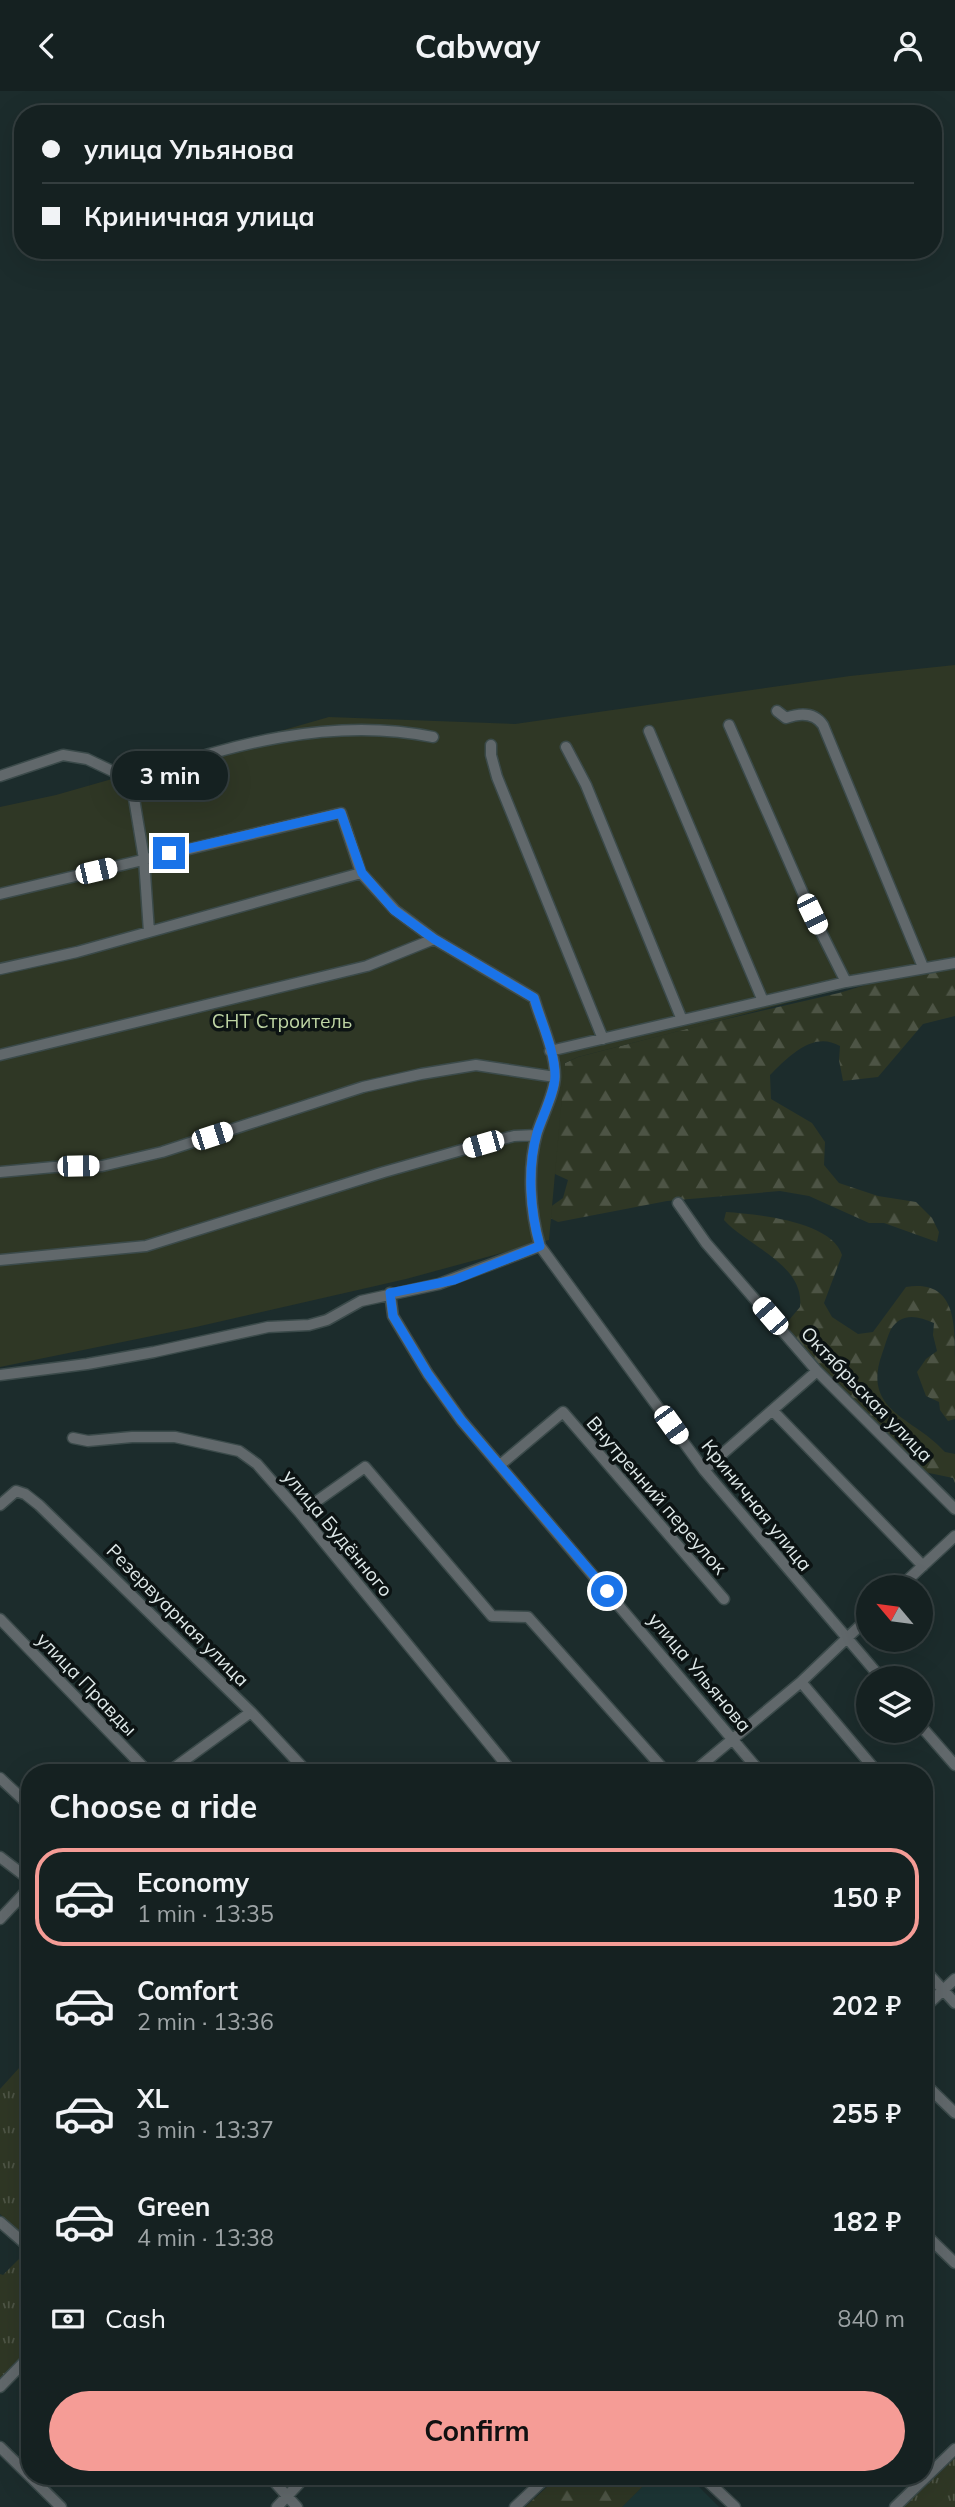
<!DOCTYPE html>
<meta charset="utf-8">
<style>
body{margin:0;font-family:Mulish,sans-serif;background:#222e2e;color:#f1f3f6;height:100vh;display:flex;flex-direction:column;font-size:26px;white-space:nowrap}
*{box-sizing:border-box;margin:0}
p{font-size:23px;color:#9da3a5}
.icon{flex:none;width:38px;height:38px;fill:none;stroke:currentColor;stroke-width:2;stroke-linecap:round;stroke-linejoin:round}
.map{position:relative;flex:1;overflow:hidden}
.sheet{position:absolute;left:21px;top:1673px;width:912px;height:721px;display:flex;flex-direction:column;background:#152121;border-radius:28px;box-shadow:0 7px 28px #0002,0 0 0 2px #343e3f}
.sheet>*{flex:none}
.top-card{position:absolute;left:14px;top:14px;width:928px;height:154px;border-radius:28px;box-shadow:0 7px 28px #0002,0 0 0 2px #343e3f;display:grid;align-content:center;height:154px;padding:0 28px;background:#152121}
.needle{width:46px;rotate:299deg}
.controls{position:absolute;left:856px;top:1484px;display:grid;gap:14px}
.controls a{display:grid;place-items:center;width:77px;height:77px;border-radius:50%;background:#152121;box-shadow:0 7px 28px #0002,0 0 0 2px #343e3f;font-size:35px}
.end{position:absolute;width:32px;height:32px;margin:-16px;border:9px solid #1a73e8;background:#fff;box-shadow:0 0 0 4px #fff}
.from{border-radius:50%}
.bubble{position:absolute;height:49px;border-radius:24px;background:#152121;box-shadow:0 7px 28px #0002,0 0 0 2px #343e3f;font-size:23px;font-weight:700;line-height:49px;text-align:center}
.car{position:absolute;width:21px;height:42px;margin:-21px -10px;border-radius:9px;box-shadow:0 0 5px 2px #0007;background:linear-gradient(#fff 24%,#345 0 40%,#fff 0 76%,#345 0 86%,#fff 0)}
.top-card b{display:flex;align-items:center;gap:24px;height:66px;font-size:26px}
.top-card b+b{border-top:2px solid #343e3f}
.top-card i{width:18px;height:18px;background:#f1f3f6}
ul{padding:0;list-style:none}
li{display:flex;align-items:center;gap:21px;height:98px;margin:0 14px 10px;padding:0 14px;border:4px solid transparent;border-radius:28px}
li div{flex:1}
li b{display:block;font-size:26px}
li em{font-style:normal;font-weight:700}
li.current{border-color:#f59c96}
li>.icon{width:63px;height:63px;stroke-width:1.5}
h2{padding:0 28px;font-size:32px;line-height:84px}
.pay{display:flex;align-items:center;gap:18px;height:77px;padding:0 28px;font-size:26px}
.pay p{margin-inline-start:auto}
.cta{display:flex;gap:14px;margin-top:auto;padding:14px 28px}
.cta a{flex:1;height:80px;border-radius:42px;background:#f59c96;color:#111;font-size:28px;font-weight:700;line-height:80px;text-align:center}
header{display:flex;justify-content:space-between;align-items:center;height:91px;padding:0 28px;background:#152121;font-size:32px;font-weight:700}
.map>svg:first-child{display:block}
.built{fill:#1d3636}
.grass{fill:url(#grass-tufts)}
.forest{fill:url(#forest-firs)}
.garden{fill:#2f3725}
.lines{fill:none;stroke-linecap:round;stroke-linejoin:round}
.minor-casing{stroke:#3b4a4a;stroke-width:13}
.minor{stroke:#61686b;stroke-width:10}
.route{stroke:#1a73e8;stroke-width:9}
.labels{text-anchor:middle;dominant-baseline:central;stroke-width:7;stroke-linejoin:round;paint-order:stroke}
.park-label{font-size:19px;fill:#bfd5a4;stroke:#0c1313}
.street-label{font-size:19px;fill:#dfe9e9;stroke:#0c1313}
</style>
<header><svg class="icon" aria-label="back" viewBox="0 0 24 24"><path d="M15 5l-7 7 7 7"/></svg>Cabway<svg class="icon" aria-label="person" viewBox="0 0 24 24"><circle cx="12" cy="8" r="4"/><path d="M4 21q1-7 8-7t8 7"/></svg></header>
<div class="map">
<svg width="955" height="2416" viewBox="0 0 955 2416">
<defs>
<pattern id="grass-tufts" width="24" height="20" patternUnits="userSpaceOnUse" patternTransform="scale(1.75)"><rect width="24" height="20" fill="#2f3725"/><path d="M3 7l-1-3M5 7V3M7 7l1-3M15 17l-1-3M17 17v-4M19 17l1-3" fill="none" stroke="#4d5445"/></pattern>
<pattern id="forest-firs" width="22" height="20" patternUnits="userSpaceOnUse" patternTransform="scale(1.75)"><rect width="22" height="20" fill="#2f3725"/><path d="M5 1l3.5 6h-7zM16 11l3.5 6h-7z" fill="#4d5445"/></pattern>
</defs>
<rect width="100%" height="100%" fill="#1c2c2c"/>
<path class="built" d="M 653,2385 L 688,2385 L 719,2416 L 622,2416 Z"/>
<path class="grass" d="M 30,1965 L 30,2151 L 0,2123 L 0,1998 Z
M 20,2167 L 30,2176 L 30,2257 L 0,2289 L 0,2183 L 3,2184 Z
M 955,2367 L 955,2416 L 903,2416 Z"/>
<path class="forest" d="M 955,875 L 955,925 L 923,933 L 878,986 L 843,990 L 839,969 L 840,955 C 813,939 788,966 770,984 L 771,1008 L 812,1032 L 825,1051 L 824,1074 L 839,1092 L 878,1105 L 916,1111 L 932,1127 L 939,1141 L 937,1151 L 884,1132 L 869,1132 L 809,1105 L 780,1100 L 667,1110 L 558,1131 L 548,1126 L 546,1119 L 563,1107 L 568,1089 L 555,1083 L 542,1071 L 565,972 L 578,966 L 705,933 L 839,902 L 908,881 Z
M 726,1121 C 756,1123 832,1130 842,1164 L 824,1212 L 832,1226 L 858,1243 L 873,1241 L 906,1196 C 955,1188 955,1231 955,1267 C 955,1287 955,1307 955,1328 L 948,1330 L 940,1319 L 939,1311 L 926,1305 L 917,1281 L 926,1268 L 937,1260 L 933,1244 L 934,1232 C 918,1225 902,1221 891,1238 C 887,1246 885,1255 882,1263 C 861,1321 916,1327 945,1361 L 955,1363 L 955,1392 L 953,1387 L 910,1378 L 784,1235 L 800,1216 C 805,1173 747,1155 724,1129 Z
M 559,2385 L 653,2385 L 622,2416 L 525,2416 Z"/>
<path class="garden" d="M 955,574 L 955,878 L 908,881 L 578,966 L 565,972 L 549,1149 L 406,1188 L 196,1236 L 0,1276 L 0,716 L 56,704 L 329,626 L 515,633 L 850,585 Z"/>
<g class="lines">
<defs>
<path id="minor" d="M 777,620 L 786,627 C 800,622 814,621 823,634 L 923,876
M 729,634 L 812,823 L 846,891
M 649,640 L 763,910
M 491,654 L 491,664 L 497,686 L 603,948
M 566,656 L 586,694 L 682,929
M 0,685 L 63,664 L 87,668 L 131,689 C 226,654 332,625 433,646
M 131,689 L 144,768 L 149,841
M 0,803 L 341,722 L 361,782 L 395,819 L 434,848 L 534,907 C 541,931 555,960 555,985 C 555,1001 542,1026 537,1042 C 527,1077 530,1120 540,1155 L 704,1379 L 881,1587
M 0,878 L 77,861 L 361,782
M 550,960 L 846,891 L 955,872
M 0,964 L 367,875 L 434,848
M 0,1081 L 54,1076 L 102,1075 L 162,1061 L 363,996 L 421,983 L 476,974 L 555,986
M 678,1112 L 706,1152 L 817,1280 L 955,1418
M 0,1169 L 146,1155 L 384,1081 L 483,1053 L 514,1045 L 536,1044
M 390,1202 L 393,1225 L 428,1283 L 461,1329 L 761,1682
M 0,1284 L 87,1273 L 154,1261 L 268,1236 L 309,1234 L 327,1229 L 361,1210 L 439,1193 L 540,1155
M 773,1320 L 923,1475
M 73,1347 L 88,1350 L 132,1346 L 175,1346 L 239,1360 L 257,1373 L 300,1422 L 513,1682
M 500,1374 L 563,1321 L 724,1508
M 704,1379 L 817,1280
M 0,1414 L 16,1400 L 25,1403 L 39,1414 L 251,1621 L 308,1682
M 300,1422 L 365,1376 L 492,1525 L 528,1526 L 667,1682
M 900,1496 L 955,1445
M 0,1528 L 149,1682
M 801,1591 L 878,1682
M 920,1634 L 955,1674
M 167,1682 L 251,1621
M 692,1682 L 801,1591 L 868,1527
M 0,1687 L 30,1715
M 0,1766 L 30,1789
M 0,1828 L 30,1796
M 924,1878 L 955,1912
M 924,1917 L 955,1888
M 924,1992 L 955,2022
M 0,2131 L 30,2157
M 924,2142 L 955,2172
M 0,2296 L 30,2265
M 0,2356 L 61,2416
M 269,2385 L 297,2416
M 702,2385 L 735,2416
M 277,2416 L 306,2385
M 515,2416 L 548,2385
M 895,2416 L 955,2358"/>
</defs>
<use href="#minor" class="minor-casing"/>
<use href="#minor" class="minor"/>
</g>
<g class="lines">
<path class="route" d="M 169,762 L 341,722 L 362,782 L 394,819 L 434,848 L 534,907 C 541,931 555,960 555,985 C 555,1001 542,1026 537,1042 C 527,1077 530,1120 540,1155 L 454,1189 L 390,1202 L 393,1225 L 428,1283 L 461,1329 L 607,1500"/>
</g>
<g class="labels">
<g class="park-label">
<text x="282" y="930">СНТ Строитель</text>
</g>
<g class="street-label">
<text transform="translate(867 1303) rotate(46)">Октябрьская улица</text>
<text transform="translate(657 1404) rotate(49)">Внутренний переулок</text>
<text transform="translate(757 1414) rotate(51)">Криничная улица</text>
<text transform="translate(338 1442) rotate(50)">улица Будённого</text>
<text transform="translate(178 1524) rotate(45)">Резервуарная улица</text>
<text transform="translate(700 1581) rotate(50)">улица Ульянова</text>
<text transform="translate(87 1593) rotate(46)">улица Правды</text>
</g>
</g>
</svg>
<div class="controls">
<a><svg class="needle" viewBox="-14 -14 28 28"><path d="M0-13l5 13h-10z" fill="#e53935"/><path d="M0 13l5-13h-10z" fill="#9da3a5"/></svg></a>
<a><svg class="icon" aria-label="layers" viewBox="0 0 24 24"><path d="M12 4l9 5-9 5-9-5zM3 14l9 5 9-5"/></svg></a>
</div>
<i class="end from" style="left:607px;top:1500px"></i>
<i class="end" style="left:169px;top:762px"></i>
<div class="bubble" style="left:112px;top:660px;width:116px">3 min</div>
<i class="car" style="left:96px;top:780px;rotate:77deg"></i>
<i class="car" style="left:812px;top:823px;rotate:154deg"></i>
<i class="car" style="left:212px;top:1045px;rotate:72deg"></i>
<i class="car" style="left:483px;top:1053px;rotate:254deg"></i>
<i class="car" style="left:78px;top:1075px;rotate:89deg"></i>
<i class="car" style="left:770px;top:1225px;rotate:319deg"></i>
<i class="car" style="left:671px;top:1334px;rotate:144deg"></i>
<div class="top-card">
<b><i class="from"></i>улица Ульянова</b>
<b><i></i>Криничная улица</b>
</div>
<section class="sheet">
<h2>Choose a ride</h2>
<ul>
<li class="current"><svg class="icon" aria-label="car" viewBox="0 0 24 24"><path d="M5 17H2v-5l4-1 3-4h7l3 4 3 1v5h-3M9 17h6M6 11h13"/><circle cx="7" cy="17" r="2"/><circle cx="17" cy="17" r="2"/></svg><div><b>Economy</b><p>1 min · 13:35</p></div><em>150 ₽</em></li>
<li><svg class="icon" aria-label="car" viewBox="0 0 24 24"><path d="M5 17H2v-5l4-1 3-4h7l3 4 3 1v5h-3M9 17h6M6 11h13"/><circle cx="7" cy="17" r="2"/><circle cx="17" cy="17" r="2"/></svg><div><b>Comfort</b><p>2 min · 13:36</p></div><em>202 ₽</em></li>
<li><svg class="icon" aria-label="car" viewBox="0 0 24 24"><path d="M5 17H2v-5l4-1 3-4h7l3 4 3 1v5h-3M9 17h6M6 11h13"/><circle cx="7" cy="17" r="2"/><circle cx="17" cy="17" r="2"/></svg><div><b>XL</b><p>3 min · 13:37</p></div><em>255 ₽</em></li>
<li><svg class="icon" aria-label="car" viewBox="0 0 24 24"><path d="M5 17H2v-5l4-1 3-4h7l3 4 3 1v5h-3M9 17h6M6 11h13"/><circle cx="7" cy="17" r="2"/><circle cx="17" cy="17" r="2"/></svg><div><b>Green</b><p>4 min · 13:38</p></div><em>182 ₽</em></li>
</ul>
<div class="pay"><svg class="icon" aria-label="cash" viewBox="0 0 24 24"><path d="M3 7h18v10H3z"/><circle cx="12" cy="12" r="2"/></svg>Cash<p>840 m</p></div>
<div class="cta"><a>Confirm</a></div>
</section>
</div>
